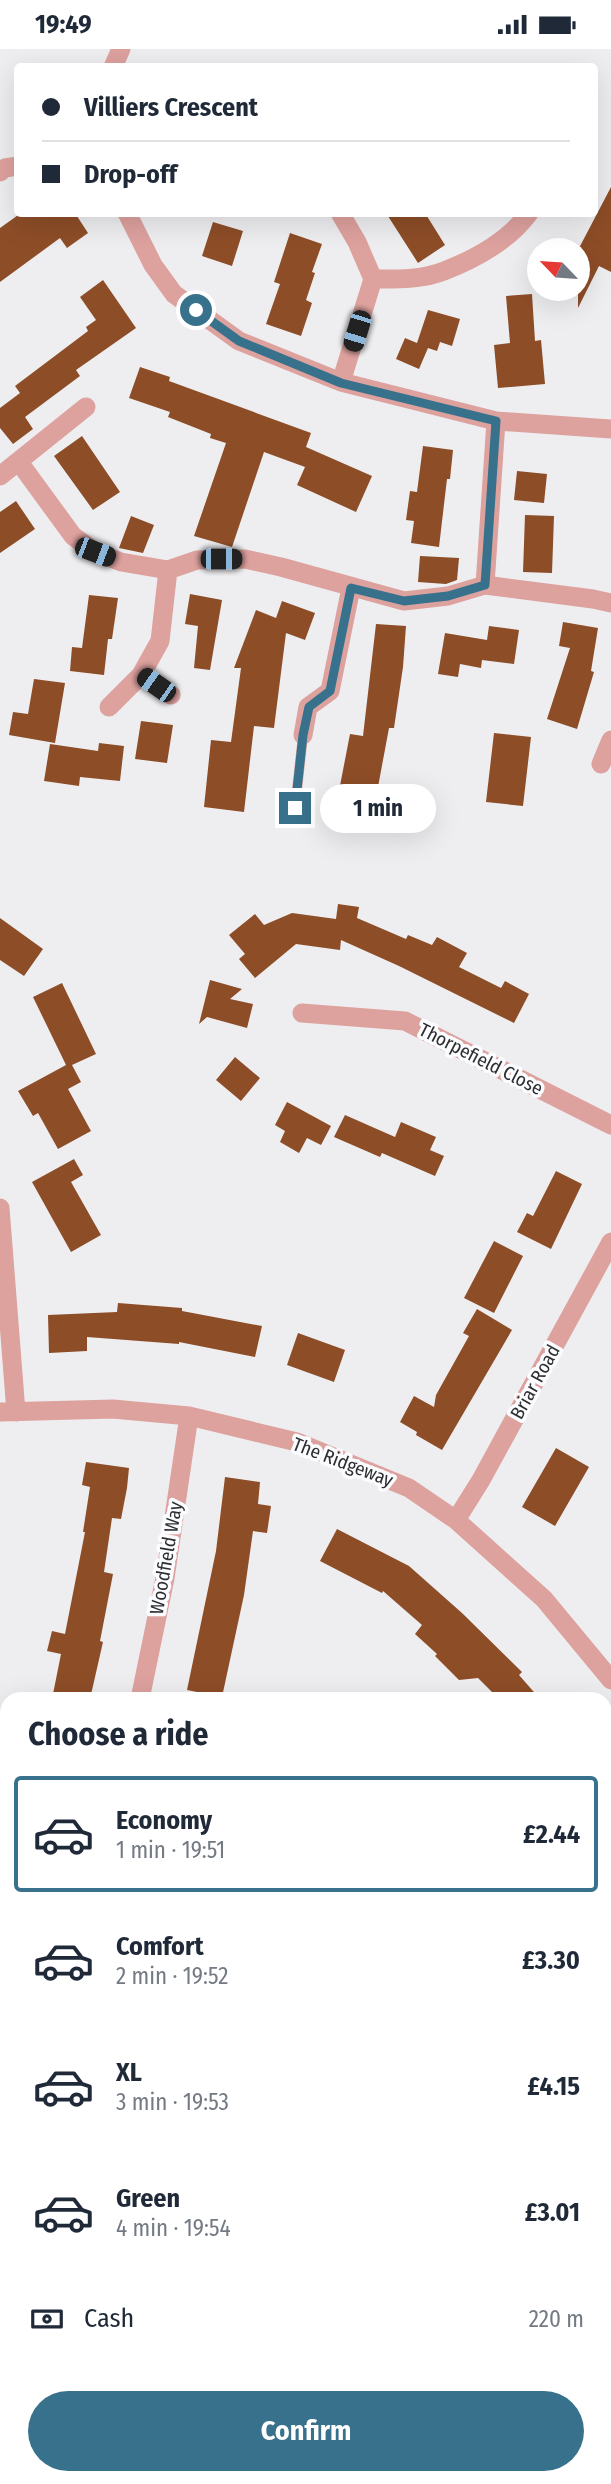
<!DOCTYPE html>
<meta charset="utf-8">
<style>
body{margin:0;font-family:"Fira Sans Condensed",sans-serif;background:#f6f6f7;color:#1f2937;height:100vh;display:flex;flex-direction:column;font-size:26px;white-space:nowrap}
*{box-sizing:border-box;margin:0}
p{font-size:23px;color:#747a83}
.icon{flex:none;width:38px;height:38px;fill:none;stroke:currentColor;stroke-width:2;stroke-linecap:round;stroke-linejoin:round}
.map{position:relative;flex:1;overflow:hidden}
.drawer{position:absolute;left:0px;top:1643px;width:612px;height:793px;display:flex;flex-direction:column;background:#fff;border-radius:21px 21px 0 0;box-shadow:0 7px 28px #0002}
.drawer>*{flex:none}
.hud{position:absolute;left:14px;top:14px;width:584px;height:154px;border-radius:7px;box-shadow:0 7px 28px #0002;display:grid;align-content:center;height:154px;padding:0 28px;background:#fff}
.needle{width:46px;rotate:295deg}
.tools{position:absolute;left:527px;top:189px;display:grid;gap:14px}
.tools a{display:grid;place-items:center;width:63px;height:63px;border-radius:50%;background:#fff;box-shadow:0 7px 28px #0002;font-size:35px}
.end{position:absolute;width:32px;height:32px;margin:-16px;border:9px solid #38718b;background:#fff;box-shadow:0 0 0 4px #fff}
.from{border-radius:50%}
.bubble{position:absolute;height:49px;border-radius:24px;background:#fff;box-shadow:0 7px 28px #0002;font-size:23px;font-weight:700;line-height:49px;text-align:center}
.car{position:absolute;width:21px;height:42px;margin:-21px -10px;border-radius:9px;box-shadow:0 0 5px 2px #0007;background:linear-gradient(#222 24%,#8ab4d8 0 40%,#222 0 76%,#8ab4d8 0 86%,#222 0)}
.hud b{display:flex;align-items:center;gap:24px;height:66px;font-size:26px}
.hud b+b{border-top:2px solid #e0e1e3}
.hud i{width:18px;height:18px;background:#1f2937}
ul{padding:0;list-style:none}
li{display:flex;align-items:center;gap:21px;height:116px;margin:0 14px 10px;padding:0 14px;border:4px solid transparent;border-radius:7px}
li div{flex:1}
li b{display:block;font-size:26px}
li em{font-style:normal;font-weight:700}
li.on{border-color:#38718b}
li>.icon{width:63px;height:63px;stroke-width:1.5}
h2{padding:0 28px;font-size:32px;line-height:84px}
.pay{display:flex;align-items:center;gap:18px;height:77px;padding:0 28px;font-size:26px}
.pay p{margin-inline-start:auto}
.action{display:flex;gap:14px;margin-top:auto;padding:14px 28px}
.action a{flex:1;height:80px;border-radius:42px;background:#38718b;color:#fff;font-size:28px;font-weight:700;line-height:80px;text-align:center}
.status{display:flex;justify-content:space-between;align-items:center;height:49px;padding:0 35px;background:#fff;direction:ltr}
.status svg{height:19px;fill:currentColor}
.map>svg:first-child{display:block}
.building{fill:#8d4d27}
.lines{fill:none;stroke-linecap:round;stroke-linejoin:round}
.service{stroke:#dda19e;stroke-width:10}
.minor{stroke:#dda19e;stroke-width:19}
.route{stroke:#38718b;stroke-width:9}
.labels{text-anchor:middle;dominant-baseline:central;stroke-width:7;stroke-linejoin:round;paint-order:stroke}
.street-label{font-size:19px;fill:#2e2e2f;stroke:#fbfcff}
</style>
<div class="status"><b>19:49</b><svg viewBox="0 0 49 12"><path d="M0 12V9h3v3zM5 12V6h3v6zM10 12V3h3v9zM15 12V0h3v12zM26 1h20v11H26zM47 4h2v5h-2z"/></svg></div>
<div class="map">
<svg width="611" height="2435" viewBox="0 0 611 2435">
<rect width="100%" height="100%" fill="#eeeef1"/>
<path class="building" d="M 611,138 L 611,223 L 599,217 L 578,259 L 578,201 Z
M 21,164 L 75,164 L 88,184 L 67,199 L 60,189 L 0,233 L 0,179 Z
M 386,164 L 425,164 L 445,196 L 418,214 Z
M 213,173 L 243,182 L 232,217 L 202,207 Z
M 290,184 L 322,195 L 312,223 L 315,224 L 306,251 L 312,254 L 301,287 L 266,275 L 280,235 L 274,233 Z
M 103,231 L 136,279 L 76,321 L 80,327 L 25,368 L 33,380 L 13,395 L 0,379 L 0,359 L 20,344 L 15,337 L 88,282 L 86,278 L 96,271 L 80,248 Z
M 532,245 L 535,292 L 541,291 L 545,335 L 498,339 L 494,296 L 510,294 L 506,247 Z
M 428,261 L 460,270 L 452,297 L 440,293 L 437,302 L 428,299 L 419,320 L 396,310 L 405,289 L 417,294 Z
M 140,318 L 170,328 L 169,332 L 311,384 L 306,398 L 372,427 L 356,463 L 297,436 L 305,418 L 264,403 L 232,498 L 194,487 L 226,394 L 210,389 L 211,385 L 168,368 L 170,363 L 129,349 Z
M 82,387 L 120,443 L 93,461 L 54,407 Z
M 423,397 L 453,401 L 450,430 L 447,430 L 439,498 L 411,494 L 414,472 L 406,471 L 410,442 L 417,443 Z
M 517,422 L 547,425 L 544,454 L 514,451 Z
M 16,452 L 35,480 L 0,504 L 0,463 Z
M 525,466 L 554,467 L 552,524 L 523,523 Z
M 131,467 L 154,476 L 143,504 L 119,499 Z
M 420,507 L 459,509 L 457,531 L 446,535 L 418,533 Z
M 190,545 L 222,551 L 210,621 L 194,619 L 198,577 L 185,575 Z
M 89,546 L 118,549 L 112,590 L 108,590 L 104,626 L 70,622 L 72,598 L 82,599 Z
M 282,552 L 315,564 L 305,591 L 286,584 L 274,679 L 254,677 L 244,763 L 204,758 L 211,691 L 231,693 L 241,619 L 234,619 L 256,561 L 276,569 Z
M 563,573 L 598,579 L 591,622 L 594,623 L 577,680 L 547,670 L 570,599 L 559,597 Z
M 376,575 L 406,577 L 403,618 L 394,679 L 389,679 L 375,754 L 338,747 L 350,685 L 363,687 Z
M 489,577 L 519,581 L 514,615 L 482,611 L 481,619 L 460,615 L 458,628 L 438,625 L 445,584 L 487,591 Z
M 34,630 L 65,634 L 55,694 L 9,686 L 13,663 L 28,665 Z
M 141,672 L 173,676 L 167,714 L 135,710 Z
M 494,684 L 531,688 L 523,757 L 486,753 Z
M 99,694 L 124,697 L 120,732 L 80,728 L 79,737 L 44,732 L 50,695 L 98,702 Z
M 338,855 L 359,858 L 357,869 L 406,890 L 408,886 L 432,896 L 437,888 L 467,904 L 459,918 L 501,939 L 505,932 L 529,945 L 514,974 L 399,917 L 341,891 L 340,901 L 296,895 L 255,929 L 239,910 L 245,905 L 229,886 L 255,865 L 264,876 L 292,864 L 336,870 Z
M 0,869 L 43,900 L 24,927 L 0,911 Z
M 210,931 L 242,940 L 230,950 L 253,955 L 247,979 L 207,968 L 199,975 Z
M 62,934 L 96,1005 L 72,1016 L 81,1033 L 68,1040 L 91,1082 L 58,1100 L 38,1064 L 33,1067 L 18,1042 L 66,1016 L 33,948 Z
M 235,1008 L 260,1029 L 241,1052 L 216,1031 Z
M 287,1053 L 331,1077 L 321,1096 L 307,1089 L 299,1104 L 280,1093 L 285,1082 L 275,1076 Z
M 345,1066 L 395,1088 L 401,1073 L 436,1088 L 430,1101 L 444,1107 L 435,1127 L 382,1104 L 380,1108 L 334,1088 Z
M 74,1110 L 83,1126 L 71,1133 L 101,1186 L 71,1203 L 32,1133 Z
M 556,1122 L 582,1135 L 551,1200 L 517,1183 L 527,1164 L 533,1167 Z
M 494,1192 L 523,1207 L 494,1264 L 464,1249 Z
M 118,1254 L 182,1259 L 182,1262 L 262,1277 L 255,1308 L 179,1293 L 179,1295 L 87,1288 L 87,1302 L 49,1304 L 48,1266 L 117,1263 Z
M 477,1260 L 512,1281 L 442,1401 L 416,1386 L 417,1383 L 400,1373 L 414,1347 L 434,1358 L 436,1346 L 469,1287 L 463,1284 Z
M 298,1284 L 345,1301 L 334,1333 L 287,1316 Z
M 556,1399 L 589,1418 L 555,1477 L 522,1458 Z
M 86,1413 L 129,1419 L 127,1439 L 121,1470 L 112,1469 L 104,1523 L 113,1525 L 100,1592 L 103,1593 L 90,1650 L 52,1650 L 61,1605 L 47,1602 L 52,1582 L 65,1585 L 85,1483 L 83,1483 L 90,1438 L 82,1436 Z
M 225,1428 L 260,1433 L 258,1455 L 271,1457 L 267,1484 L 253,1482 L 244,1546 L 222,1648 L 187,1641 L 216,1502 Z
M 337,1480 L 409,1517 L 462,1564 L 522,1623 L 519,1626 L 540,1650 L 499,1650 L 478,1629 L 459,1631 L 435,1607 L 437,1605 L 415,1585 L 422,1576 L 383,1542 L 382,1544 L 320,1512 Z"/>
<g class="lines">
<path class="service" d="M 295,759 L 303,686"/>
<path class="minor" d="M 113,18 L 121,0
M 0,123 L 5,119 L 18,117
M 127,164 L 153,216 L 174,245 L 239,292 L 341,333 L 496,372 L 611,380
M 340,164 L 357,193 L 373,230 L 341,333
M 373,230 C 396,230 422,231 444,222 C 475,210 509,191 529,164
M 19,413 L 73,487 L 95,503 L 121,513 L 168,521 L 197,511 L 245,510 L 281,518 L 404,552 L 448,547 L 485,536 L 593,550 L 611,554
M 0,427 L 86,358
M 485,536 L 496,372
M 141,626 L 171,646
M 109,658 L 141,626 L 160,592 L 168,521
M 303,686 L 308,658 L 330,642 L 351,539
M 601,715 L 611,691
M 302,964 L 405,972 L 611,1076
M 0,1159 L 16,1363
M 0,1363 L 113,1360 L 189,1367 L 297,1393 L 409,1439 L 456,1471 L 544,1550 L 611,1631
M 456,1471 L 481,1431 L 611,1193
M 140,1650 L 165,1529 L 189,1367
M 0,2233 L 7,2233
M 606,2259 L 611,2259"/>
</g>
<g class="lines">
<path class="route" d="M 196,261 L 239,292 L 341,334 L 496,372 L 485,536 L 448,547 L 404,552 L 351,539 L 330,642 L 309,658 L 303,686 L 295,759"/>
</g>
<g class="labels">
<g class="street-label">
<text transform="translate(481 1010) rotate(27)">Thorpefield Close</text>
<text transform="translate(535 1333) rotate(-61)">Briar Road</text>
<text transform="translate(343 1413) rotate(21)">The Ridgeway</text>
<text transform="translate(166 1509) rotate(-80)">Woodfield Way</text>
</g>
</g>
</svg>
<div class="tools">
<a><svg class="needle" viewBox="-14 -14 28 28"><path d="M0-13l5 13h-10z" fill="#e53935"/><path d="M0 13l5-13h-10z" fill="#747a83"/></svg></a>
</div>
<i class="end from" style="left:196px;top:261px"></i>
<i class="end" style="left:295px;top:759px"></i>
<div class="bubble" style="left:320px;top:735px;width:116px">1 min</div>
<i class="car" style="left:357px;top:282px;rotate:197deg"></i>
<i class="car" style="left:95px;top:503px;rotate:111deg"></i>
<i class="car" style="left:221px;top:510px;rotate:90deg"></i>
<i class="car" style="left:156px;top:636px;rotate:305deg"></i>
<div class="hud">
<b><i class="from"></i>Villiers Crescent</b>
<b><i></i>Drop-off</b>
</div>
<section class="drawer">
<h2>Choose a ride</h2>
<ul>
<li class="on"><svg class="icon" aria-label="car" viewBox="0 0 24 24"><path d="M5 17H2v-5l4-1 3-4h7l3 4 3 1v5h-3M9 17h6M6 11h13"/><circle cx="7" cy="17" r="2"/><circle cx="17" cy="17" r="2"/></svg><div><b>Economy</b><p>1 min · 19:51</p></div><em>£2.44</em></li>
<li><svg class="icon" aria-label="car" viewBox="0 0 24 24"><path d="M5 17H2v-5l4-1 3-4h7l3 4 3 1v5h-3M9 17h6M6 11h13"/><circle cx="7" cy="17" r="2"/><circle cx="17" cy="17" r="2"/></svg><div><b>Comfort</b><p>2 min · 19:52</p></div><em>£3.30</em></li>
<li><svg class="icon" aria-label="car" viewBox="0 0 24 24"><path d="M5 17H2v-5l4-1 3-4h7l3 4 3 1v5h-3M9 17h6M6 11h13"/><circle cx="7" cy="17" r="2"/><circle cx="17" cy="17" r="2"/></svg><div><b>XL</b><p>3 min · 19:53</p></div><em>£4.15</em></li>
<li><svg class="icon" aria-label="car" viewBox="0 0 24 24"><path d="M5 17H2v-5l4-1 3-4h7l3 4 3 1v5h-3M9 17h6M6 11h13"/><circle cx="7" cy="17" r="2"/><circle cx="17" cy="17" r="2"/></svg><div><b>Green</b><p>4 min · 19:54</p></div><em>£3.01</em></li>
</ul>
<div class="pay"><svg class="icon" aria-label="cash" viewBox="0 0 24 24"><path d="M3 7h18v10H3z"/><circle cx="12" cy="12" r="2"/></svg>Cash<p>220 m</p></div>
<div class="action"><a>Confirm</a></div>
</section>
</div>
